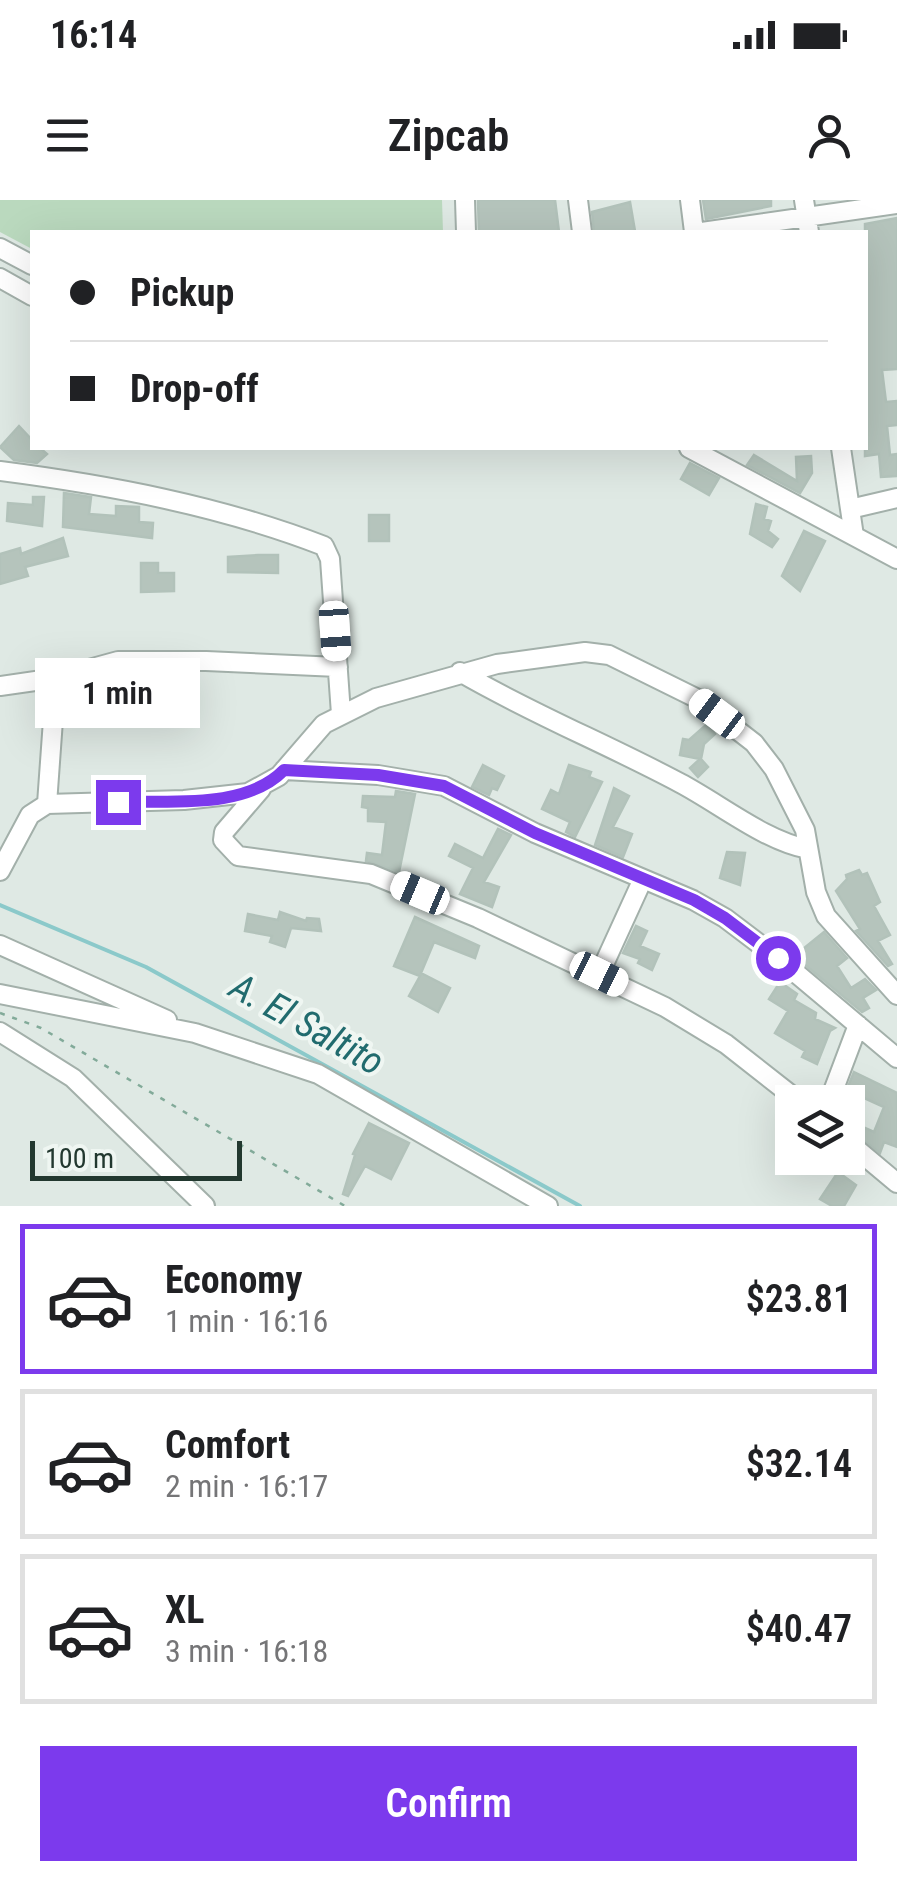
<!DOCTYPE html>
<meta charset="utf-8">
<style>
body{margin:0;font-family:"Roboto Condensed",sans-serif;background:#f2f2f2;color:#202124;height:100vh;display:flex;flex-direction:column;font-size:38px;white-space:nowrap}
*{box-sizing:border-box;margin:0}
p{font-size:32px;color:#757577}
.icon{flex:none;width:55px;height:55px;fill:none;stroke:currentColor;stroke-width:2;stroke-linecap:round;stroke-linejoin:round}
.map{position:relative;height:1006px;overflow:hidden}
.sheet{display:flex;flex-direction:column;background:#fff;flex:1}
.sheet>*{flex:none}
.banner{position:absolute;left:30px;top:30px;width:838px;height:220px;border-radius:0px;box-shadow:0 10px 40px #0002;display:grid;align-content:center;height:220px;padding:0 40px;background:#fff}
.fabs{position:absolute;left:775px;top:885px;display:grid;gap:20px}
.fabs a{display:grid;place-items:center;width:90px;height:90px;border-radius:0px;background:#fff;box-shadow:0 10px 40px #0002;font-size:50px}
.scale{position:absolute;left:30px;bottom:25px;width:212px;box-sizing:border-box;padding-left:10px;border:5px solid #22382f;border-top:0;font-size:28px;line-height:35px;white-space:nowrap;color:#22382f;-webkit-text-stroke:8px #eff6f2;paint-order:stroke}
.end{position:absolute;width:45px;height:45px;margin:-22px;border:12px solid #7c3aed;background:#fff;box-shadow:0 0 0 5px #fff}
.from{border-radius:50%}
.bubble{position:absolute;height:70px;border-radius:0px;background:#fff;box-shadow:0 10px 40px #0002;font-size:32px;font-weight:600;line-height:70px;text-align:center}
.car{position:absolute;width:30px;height:60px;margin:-30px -15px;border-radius:12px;box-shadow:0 0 8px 2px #0007;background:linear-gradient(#fff 24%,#345 0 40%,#fff 0 76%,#345 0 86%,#fff 0)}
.banner b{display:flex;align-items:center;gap:35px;height:95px;font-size:38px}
.banner b+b{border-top:2px solid #e0e0e0}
.banner i{width:25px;height:25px;background:#202124}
ul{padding:18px 0 0;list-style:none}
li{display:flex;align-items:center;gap:30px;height:150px;margin:0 20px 15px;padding:0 20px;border:5px solid #e0e0e0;border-radius:0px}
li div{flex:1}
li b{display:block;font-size:38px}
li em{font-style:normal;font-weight:600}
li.on{border-color:#7c3aed}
li>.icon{width:90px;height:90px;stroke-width:1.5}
.primary-button{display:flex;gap:20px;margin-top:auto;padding:20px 40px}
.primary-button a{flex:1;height:115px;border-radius:0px;background:#7c3aed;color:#fff;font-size:40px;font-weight:600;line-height:115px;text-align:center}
.status{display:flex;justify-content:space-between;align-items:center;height:70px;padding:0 50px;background:#fff;direction:ltr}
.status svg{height:28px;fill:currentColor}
header{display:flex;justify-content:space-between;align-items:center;height:130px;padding:0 40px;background:#fff;font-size:45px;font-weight:600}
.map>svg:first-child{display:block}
.green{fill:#bad9be}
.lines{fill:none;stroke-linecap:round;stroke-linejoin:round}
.stream{stroke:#8bc9ca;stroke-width:4}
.building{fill:#b5c4bc;stroke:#b2c2ba;stroke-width:2.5}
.minor-casing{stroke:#a3b0aa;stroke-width:22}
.path{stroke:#82aa99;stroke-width:2.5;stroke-dasharray:5 8;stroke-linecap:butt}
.minor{stroke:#fff;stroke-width:18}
.route{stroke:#7c3aed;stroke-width:12}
.labels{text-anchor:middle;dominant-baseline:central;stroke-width:8;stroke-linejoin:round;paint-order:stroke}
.water-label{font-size:38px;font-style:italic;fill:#216b6e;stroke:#eff6f2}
</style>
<div class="status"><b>16:14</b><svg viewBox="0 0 49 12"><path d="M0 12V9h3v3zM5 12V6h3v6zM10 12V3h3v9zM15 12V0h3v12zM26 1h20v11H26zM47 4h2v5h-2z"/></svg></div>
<header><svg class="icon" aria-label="menu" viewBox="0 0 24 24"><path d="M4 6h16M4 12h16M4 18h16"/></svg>Zipcab<svg class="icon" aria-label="person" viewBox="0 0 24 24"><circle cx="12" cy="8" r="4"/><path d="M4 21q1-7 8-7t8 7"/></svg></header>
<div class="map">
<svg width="897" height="1006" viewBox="0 0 897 1006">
<rect width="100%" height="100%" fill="#dfe9e4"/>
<path class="green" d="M 0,0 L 442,0 L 443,32 L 32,32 L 32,49 L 0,32 Z"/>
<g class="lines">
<path class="stream" d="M 0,705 L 146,767 L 580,1006"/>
</g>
<path class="building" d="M 478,0 L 555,0 L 559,32 L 479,32 Z
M 703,0 L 771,0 L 771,6 L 706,19 Z
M 630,2 L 635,31 L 594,32 L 592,12 Z
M 897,18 L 897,169 L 882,170 L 886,202 L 897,201 L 897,225 L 887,226 L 890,255 L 897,254 L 897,276 L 881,277 L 879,254 L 865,256 L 865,24 Z
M 19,226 L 32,240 L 32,248 L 40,248 L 47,254 L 37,263 L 14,260 L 0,247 Z
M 754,255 L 797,281 L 796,257 L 811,256 L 812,273 L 800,293 L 747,265 Z
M 690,263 L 719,278 L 709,295 L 681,279 Z
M 64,293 L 91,297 L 89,314 L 116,316 L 116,306 L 139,307 L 139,322 L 153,323 L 152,338 L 63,327 Z
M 33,297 L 44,297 L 42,326 L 7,321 L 8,303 L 33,305 Z
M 756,304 L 767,307 L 764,319 L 771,321 L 768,331 L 778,339 L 772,347 L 750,334 Z
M 369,315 L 389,315 L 389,341 L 369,341 Z
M 804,331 L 825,341 L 800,391 L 782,376 Z
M 63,338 L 68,356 L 25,367 L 28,376 L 0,384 L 0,354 L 20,348 L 21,354 Z
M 258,355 L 278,355 L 278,373 L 228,372 L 228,357 Z
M 141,363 L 158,363 L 158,373 L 174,373 L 174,391 L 141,392 Z
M 706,525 L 715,534 L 704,544 L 701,559 L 708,567 L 698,577 L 690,568 L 700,559 L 680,555 L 683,539 L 689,540 Z
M 483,565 L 504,576 L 497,590 L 492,588 L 489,595 L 472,587 Z
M 569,565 L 591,572 L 589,577 L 602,582 L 575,637 L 566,632 L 570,622 L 542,609 L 551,590 L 559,594 Z
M 614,588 L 629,596 L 613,627 L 632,634 L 623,657 L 595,645 Z
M 396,591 L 415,594 L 399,672 L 366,661 L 367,653 L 382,655 L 386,622 L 368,621 L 368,608 L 362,607 L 363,596 L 395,597 Z
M 498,629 L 511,635 L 484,682 L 499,687 L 492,707 L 460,694 L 473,668 L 449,656 L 455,644 L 483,658 Z
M 727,652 L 745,653 L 740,685 L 720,678 Z
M 859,670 L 862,675 L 867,673 L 880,702 L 874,706 L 890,735 L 878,741 L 892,764 L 888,766 L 856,731 L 860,729 L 836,691 L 847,679 L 846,675 Z
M 280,712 L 306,721 L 307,718 L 319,719 L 321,731 L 291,728 L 285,747 L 270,742 L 272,736 L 245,731 L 248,714 L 278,720 Z
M 415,717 L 479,746 L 475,758 L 434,742 L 421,773 L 450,788 L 438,812 L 409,796 L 420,776 L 394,766 Z
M 636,726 L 647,731 L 640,746 L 659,754 L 652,770 L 638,763 L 640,759 L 623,753 Z
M 824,732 L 847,758 L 837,766 L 851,788 L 865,779 L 876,790 L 863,798 L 869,808 L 862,812 L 775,740 L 780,733 L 803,749 Z
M 780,782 L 797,794 L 794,800 L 816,813 L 815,819 L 835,828 L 830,831 L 817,864 L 802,857 L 805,851 L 775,833 L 788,811 L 769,799 Z
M 854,872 L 897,893 L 897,947 L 884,942 L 880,953 L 850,930 L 854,923 L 874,932 L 884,907 L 862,897 L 859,905 L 848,914 L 847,889 Z
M 369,923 L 409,943 L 391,979 L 365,966 L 348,996 L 343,994 L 355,955 L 353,954 Z
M 838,972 L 856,985 L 844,1006 L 832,1006 L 820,999 Z"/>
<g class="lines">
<defs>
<path id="minor" d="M 465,0 L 466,32
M 578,0 L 582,32
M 690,0 L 694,32
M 804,0 L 809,32
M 702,32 L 897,4
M 0,48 L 32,65
M 0,78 L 32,96
M 689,248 L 897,359
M 841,248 L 850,309
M 0,271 C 109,285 221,306 324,346 L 330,359 L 341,514
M 854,336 L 850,309 L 897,298
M 460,472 C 532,514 607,544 680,583 C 720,604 765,641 808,649
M 0,486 L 56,478 L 118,461 L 206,461 L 338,467
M 284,570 L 378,575 L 444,586 L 535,633 L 693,700 L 725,718 L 778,758 L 897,858
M 261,589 L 224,632 L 223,640 L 238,656 L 371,674 L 478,718 L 665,807 L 726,844 L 800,902
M 47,604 L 56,478
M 0,671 L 30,615 L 47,604 L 184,600 L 248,593 L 279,576 L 324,524 L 376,498 L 497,464 L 585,452 L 609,455 L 696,498 L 754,543 L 774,569 L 805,630 L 816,692 L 826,716 L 897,795
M 0,745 L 167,820
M 599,775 L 642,681
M 0,794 L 195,833 L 318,874 L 548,1006
M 0,832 L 73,878 L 205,1006
M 829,902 L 858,825
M 848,942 L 897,983"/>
</defs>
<use href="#minor" class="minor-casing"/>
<path class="path" d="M 0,813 L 41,828 L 345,1006"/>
<use href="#minor" class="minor"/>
</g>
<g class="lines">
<path class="route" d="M 118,602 C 170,600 245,610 284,570 L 378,575 L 444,586 L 535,633 L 694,700 L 725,718 L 778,758"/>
</g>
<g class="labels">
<g class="water-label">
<text transform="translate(307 824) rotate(29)">A. El Saltito</text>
</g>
</g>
</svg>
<div class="fabs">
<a><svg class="icon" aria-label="layers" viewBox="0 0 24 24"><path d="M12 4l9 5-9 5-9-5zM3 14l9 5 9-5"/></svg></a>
</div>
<div class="scale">100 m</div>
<i class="end from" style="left:778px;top:758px"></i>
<i class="end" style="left:118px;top:602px"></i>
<div class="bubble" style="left:35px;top:458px;width:165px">1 min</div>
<i class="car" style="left:335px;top:431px;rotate:176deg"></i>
<i class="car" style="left:717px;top:514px;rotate:307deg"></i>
<i class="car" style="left:420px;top:693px;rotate:293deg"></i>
<i class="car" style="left:599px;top:774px;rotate:116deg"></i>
<div class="banner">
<b><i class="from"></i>Pickup</b>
<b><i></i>Drop-off</b>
</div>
</div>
<section class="sheet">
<ul>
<li class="on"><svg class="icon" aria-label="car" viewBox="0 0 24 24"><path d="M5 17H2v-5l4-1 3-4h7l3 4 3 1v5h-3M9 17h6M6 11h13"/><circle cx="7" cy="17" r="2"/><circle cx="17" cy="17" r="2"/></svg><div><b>Economy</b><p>1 min · 16:16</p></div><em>$23.81</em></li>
<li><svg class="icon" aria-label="car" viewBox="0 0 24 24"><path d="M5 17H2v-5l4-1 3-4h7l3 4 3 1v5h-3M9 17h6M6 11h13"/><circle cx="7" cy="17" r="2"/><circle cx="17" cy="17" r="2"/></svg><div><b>Comfort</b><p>2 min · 16:17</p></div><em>$32.14</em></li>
<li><svg class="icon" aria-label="car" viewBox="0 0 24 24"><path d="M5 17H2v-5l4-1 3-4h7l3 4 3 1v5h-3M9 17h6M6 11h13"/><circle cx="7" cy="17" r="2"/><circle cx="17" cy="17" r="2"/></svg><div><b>XL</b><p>3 min · 16:18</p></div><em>$40.47</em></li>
</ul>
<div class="primary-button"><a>Confirm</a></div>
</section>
